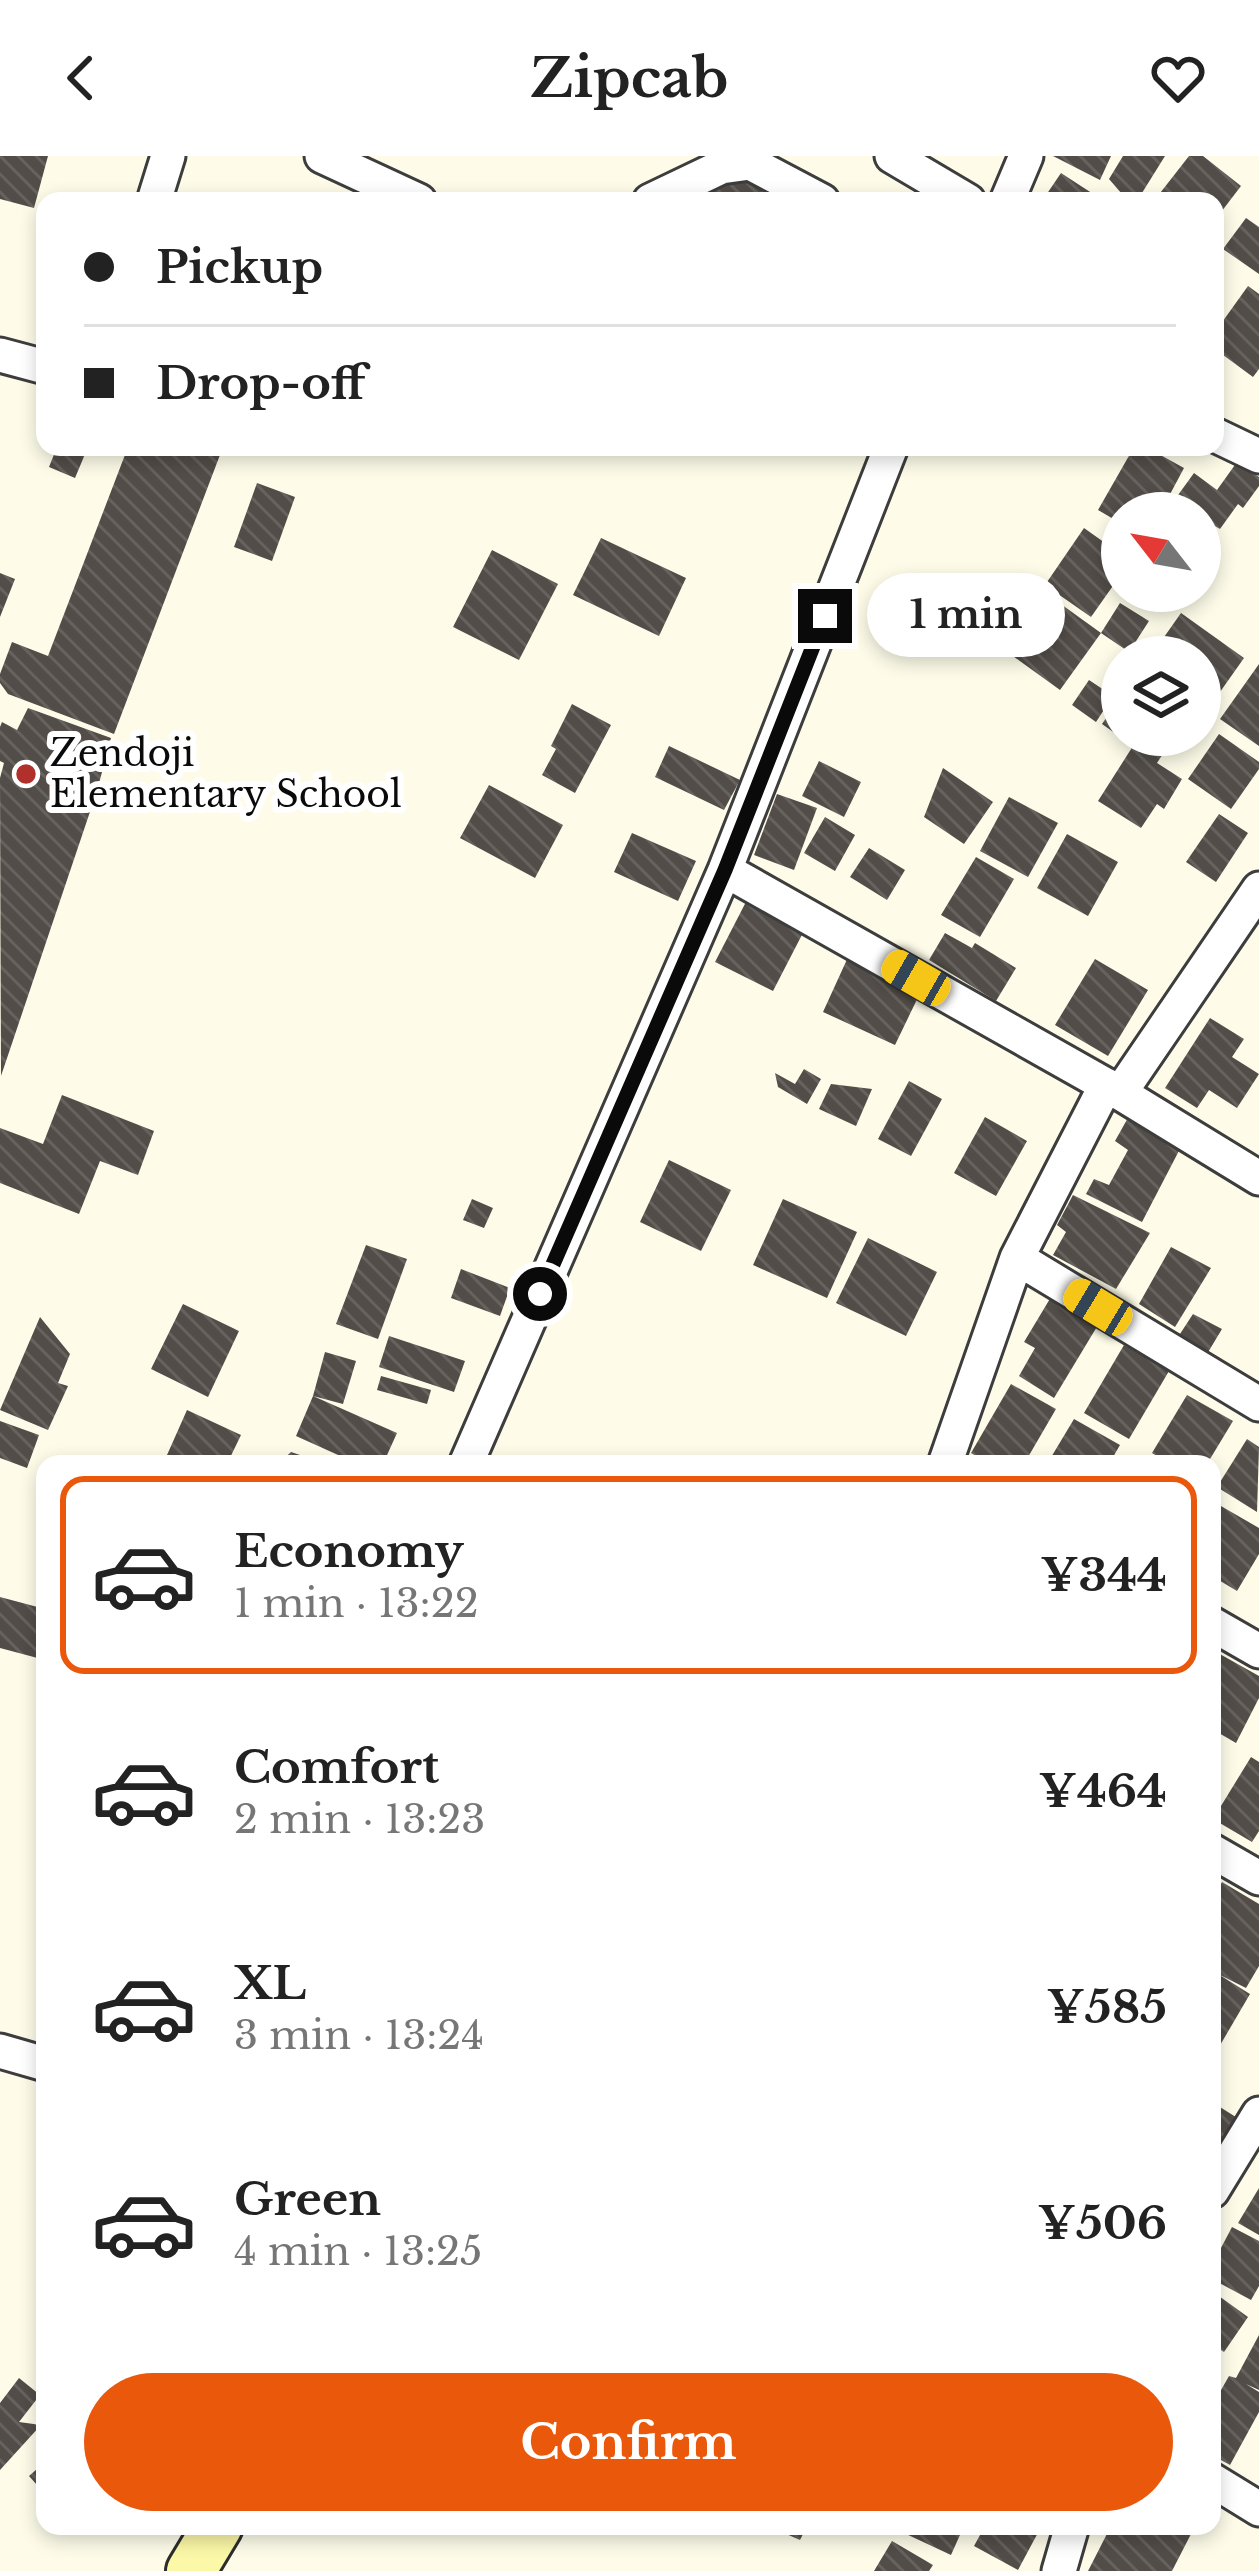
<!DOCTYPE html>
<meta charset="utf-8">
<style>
body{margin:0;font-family:"Libre Baskerville",serif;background:#f2f2f2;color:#222;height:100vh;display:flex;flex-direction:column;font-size:45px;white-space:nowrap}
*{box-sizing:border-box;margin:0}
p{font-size:39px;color:#767676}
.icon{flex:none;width:66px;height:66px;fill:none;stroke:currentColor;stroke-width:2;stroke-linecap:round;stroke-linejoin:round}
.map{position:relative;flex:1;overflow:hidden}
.panel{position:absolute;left:36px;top:1299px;width:1185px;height:1080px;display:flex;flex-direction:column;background:#fff;border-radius:24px;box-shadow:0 6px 18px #0003}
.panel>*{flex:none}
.top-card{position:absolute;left:36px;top:36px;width:1188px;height:264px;border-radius:24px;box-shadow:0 6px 18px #0003;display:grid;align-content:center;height:264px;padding:0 48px;background:#fff}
.needle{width:78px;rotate:301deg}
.buttons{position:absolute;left:1101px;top:336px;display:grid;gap:24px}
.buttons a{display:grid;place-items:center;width:120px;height:120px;border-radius:50%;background:#fff;box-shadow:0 6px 18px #0003;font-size:60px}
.end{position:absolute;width:54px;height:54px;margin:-27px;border:15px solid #0a0a0a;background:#fff;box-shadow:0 0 0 6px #fff}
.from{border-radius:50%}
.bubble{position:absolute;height:84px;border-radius:42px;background:#fff;box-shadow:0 6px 18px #0003;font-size:39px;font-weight:700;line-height:84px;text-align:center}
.car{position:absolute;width:36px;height:72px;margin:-36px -18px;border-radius:15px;box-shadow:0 0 9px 3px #0007;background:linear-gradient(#f5c518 24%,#345 0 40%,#f5c518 0 76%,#345 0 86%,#f5c518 0)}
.top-card b{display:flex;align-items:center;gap:42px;height:114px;font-size:45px}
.top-card b+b{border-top:3px solid #e0e0e0}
.top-card i{width:30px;height:30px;background:#222}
ul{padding:21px 0 0;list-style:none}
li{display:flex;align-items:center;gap:36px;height:198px;margin:0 24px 18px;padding:0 24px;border:6px solid transparent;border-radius:24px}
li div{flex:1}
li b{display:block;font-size:45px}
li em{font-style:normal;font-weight:700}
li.selected{border-color:#ea580c}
li>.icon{width:108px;height:108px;stroke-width:1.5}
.action{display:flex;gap:24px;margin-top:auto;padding:24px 48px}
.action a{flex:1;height:138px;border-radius:72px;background:#ea580c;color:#fff;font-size:48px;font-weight:700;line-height:138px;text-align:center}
header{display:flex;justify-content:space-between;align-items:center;height:156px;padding:0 48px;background:#fff;font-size:54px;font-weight:700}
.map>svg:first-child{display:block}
.building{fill:url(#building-back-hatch)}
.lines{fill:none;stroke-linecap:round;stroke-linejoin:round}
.street-casing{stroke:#3d3d3d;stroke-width:39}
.secondary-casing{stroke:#2c2c2c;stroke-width:54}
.street{stroke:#fff;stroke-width:33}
.secondary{stroke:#fbf8a7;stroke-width:48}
.route{stroke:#0a0a0a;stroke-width:15}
.poi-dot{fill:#b2302b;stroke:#fff;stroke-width:4.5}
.labels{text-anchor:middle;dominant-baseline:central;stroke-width:12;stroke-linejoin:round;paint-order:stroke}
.poi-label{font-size:36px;fill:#0a0a0a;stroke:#fff;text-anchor:start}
</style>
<header><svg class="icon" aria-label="back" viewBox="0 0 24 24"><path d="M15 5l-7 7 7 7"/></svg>Zipcab<svg class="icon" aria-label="heart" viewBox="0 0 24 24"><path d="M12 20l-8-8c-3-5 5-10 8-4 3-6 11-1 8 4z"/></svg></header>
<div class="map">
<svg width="1259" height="2415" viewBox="0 0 1259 2415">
<defs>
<pattern id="building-back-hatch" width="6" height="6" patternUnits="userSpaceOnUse" patternTransform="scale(3)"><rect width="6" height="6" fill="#524d48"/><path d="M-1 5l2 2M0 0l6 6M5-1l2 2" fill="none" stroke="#66625e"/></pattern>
</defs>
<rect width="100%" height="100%" fill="#fefce9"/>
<path class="building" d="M 0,0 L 48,0 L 34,52 L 0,43 Z
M 1053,0 L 1111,0 L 1100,24 Z
M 1123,0 L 1165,0 L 1137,45 L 1128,45 L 1109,23 Z
M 1189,0 L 1203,0 L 1241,30 L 1215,64 L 1215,45 L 1161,45 L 1157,41 Z
M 736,16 L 762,34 L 766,45 L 706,45 L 721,20 Z
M 1061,17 L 1104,45 L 1042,45 Z
M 1246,62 L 1259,71 L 1259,118 L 1223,93 Z
M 1248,130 L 1259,138 L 1259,213 L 1253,221 L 1215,193 L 1215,176 Z
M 57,291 L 88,291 L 75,322 L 49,311 Z
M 128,291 L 223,291 L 114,578 L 8,538 L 0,527 L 0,518 L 12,486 L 48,500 Z
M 1134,291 L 1146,291 L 1184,312 L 1160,357 L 1122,357 L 1122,368 L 1098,354 Z
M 1237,306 L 1259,321 L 1259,330 L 1243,352 L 1238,348 L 1220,373 L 1213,369 L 1200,388 L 1200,357 L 1165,357 L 1194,317 L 1217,334 Z
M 257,327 L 295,341 L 272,405 L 234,391 Z
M 1084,372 L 1122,399 L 1122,417 L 1091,461 L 1045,429 Z
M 601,382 L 686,422 L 659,480 L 573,439 Z
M 492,394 L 558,428 L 519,504 L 453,471 Z
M 0,417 L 15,423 L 0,461 Z
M 1051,441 L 1101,477 L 1060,534 L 1010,498 Z
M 1120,447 L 1149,465 L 1129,496 L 1101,477 Z
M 1181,457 L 1244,502 L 1220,536 L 1214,532 L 1200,552 L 1200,501 L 1150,501 Z
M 1259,508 L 1259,590 L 1220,563 Z
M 1089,524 L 1113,540 L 1096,566 L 1072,549 Z
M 1122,539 L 1122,579 L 1192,579 L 1181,595 L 1170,587 L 1157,607 L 1182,623 L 1164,653 L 1157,648 L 1141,672 L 1098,645 L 1133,590 L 1102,568 Z
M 572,548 L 611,569 L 575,637 L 542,619 L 556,593 L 551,590 Z
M 28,552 L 111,582 L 97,635 L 1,920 L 0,622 L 4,607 L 0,605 L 0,571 L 2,566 L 17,574 Z
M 1219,578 L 1259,606 L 1259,613 L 1231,653 L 1188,623 Z
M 669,590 L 740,624 L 724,654 L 655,621 Z
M 819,605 L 861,626 L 844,661 L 802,640 Z
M 943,612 L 993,646 L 964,688 L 924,661 Z
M 489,629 L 563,669 L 535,722 L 460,682 Z
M 777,638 L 817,652 L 794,714 L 754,699 Z
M 1009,641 L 1058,667 L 1028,721 L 980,695 Z
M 1219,658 L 1248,677 L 1216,726 L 1186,706 Z
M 825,661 L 855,679 L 835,715 L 804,697 Z
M 632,677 L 696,705 L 678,745 L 614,716 Z
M 1067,678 L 1118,706 L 1088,760 L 1037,732 Z
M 869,692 L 905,714 L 887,744 L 850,721 Z
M 976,701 L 1014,723 L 980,781 L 941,759 Z
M 748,742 L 806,771 L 773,835 L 715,806 Z
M 945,777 L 972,792 L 975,787 L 1016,812 L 996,845 L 929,804 Z
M 849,799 L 922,833 L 895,889 L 823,856 Z
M 1095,803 L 1148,834 L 1108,900 L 1055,869 Z
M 1210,862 L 1244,883 L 1232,901 L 1259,918 L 1237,952 L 1209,934 L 1197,952 L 1165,932 Z
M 804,913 L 821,923 L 807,948 L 778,931 L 775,917 L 795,928 Z
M 909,925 L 942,943 L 911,1000 L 878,983 Z
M 831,928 L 872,933 L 856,970 L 819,953 Z
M 62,939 L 154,975 L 138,1019 L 100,1005 L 79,1058 L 0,1027 L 0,972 L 43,988 Z
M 1129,960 L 1182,989 L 1142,1066 L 1086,1038 L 1094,1023 L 1109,1029 L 1128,994 L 1115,985 Z
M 985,961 L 1027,985 L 996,1040 L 954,1017 Z
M 669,1004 L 731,1034 L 701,1095 L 640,1066 Z
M 1073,1039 L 1150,1077 L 1116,1133 L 1053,1099 L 1066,1076 L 1057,1069 Z
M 472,1043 L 493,1052 L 484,1072 L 463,1064 Z
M 783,1043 L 857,1076 L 827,1142 L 753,1109 Z
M 868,1082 L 937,1116 L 906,1180 L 836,1147 Z
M 366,1089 L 407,1103 L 378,1183 L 336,1168 Z
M 1171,1091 L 1211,1112 L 1175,1171 L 1139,1148 Z
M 461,1113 L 510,1132 L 500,1160 L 451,1142 Z
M 1051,1141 L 1098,1169 L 1054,1242 L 1019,1220 L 1035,1192 L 1024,1186 Z
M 183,1148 L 239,1175 L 208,1241 L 151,1213 Z
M 1193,1158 L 1222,1173 L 1207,1198 L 1178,1181 Z
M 40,1161 L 70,1198 L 58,1227 L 68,1230 L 48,1274 L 0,1254 Z
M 389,1180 L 465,1205 L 454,1236 L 379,1211 Z
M 1124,1189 L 1169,1215 L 1129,1283 L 1084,1257 Z
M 325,1196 L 356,1205 L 343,1248 L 313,1240 L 397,1277 L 383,1308 L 358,1308 L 296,1280 L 313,1240 Z
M 381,1220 L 431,1234 L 427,1248 L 377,1234 Z
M 1011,1228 L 1056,1253 L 1024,1308 L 990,1308 L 971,1297 Z
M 1187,1239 L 1233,1265 L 1207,1308 L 1170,1308 L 1152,1297 Z
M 187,1254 L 241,1279 L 227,1308 L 163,1308 Z
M 1074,1263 L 1120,1289 L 1109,1308 L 1047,1308 Z
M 0,1265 L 39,1279 L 27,1312 L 0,1302 Z
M 1247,1283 L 1259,1291 L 1257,1356 L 1217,1331 Z
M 291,1296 L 324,1307 L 324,1308 L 278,1308 Z
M 1214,1346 L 1259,1372 L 1259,1398 L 1237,1435 L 1212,1420 L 1212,1350 Z
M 0,1441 L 45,1453 L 45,1504 L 0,1492 Z
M 1218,1497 L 1259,1520 L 1259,1542 L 1236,1587 L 1212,1573 L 1212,1507 Z
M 1251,1601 L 1259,1606 L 1259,1675 L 1252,1686 L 1213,1663 Z
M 1222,1726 L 1259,1748 L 1259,1810 L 1246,1832 L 1218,1818 L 1250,1838 L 1219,1891 L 1212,1887 L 1212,1744 Z
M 1212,1946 L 1239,1963 L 1212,2006 Z
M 1259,2032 L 1259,2079 L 1238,2067 Z
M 1232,2071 L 1259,2085 L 1259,2130 L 1251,2144 L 1212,2123 L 1212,2109 Z
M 1212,2135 L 1248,2161 L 1224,2196 L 1212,2188 Z
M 1259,2179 L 1259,2234 L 1246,2228 L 1259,2236 L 1259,2256 L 1230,2309 L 1212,2299 L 1212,2250 L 1229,2220 L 1236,2222 Z
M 19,2222 L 40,2239 L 19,2266 L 41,2269 L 0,2314 L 0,2247 Z
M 45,2306 L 45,2338 L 29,2320 Z
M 768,2370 L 807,2370 L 800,2384 Z
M 889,2370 L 964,2370 L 951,2399 Z
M 985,2370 L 1039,2370 L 1041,2371 L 1018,2414 L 974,2390 Z
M 1111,2370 L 1176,2370 L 1191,2378 L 1172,2415 L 1088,2415 Z
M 892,2385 L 933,2409 L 929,2415 L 874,2415 Z"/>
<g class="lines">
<defs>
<path id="street" d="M 322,0 L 419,45
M 892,0 L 968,45
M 154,45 L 168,0
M 650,45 L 721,11 L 750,7 L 822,45
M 1007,45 L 1026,0
M 0,199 L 45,211
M 1215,279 L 1259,300
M 725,714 L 1120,937 L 1259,1022
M 1120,937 L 1259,733
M 1017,1102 L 1259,1248
M 466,1308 L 725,714 L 891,291
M 945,1308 L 1017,1102 L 1106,929
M 1212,1468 L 1259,1495
M 1212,1695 L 1259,1722
M 0,1895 L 45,1908
M 1212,2035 L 1259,1958
M 1212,2324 L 1259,2353
M 1059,2415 L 1072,2370"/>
<path id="secondary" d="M 191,2415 L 218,2370"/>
</defs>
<use href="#street" class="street-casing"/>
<use href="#secondary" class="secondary-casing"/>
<use href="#street" class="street"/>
<use href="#secondary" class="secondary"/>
</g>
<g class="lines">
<path class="route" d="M 540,1138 L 725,714 L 825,460"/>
</g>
<circle class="poi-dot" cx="26" cy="618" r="12"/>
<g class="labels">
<g class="poi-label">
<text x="50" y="597">Zendoji<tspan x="50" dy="41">Elementary School</tspan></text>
</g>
</g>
</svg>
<div class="buttons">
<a><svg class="needle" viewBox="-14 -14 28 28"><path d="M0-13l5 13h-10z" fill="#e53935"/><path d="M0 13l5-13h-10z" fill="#767676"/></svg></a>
<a><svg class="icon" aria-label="layers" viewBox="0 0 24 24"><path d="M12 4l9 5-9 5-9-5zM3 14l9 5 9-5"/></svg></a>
</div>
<i class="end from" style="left:540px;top:1138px"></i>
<i class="end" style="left:825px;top:460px"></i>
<div class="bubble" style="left:867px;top:417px;width:198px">1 min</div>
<i class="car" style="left:916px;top:822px;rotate:300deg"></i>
<i class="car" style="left:1098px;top:1151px;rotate:301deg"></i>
<div class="top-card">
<b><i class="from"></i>Pickup</b>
<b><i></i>Drop-off</b>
</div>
<section class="panel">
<ul>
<li class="selected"><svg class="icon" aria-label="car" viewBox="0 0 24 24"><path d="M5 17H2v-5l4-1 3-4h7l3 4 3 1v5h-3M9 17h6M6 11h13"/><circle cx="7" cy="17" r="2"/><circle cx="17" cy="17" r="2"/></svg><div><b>Economy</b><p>1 min · 13:22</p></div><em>¥344</em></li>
<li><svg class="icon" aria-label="car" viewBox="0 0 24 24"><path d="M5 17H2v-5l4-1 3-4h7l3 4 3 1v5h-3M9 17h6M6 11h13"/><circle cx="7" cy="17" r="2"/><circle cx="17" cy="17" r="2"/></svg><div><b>Comfort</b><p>2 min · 13:23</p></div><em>¥464</em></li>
<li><svg class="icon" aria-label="car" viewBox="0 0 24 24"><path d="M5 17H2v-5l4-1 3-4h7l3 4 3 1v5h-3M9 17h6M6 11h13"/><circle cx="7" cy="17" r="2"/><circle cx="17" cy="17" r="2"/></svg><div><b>XL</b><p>3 min · 13:24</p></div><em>¥585</em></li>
<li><svg class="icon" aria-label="car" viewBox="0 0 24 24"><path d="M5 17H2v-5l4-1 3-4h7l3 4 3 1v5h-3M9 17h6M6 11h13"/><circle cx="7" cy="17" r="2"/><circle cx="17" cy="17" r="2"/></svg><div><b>Green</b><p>4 min · 13:25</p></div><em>¥506</em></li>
</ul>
<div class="action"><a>Confirm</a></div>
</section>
</div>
